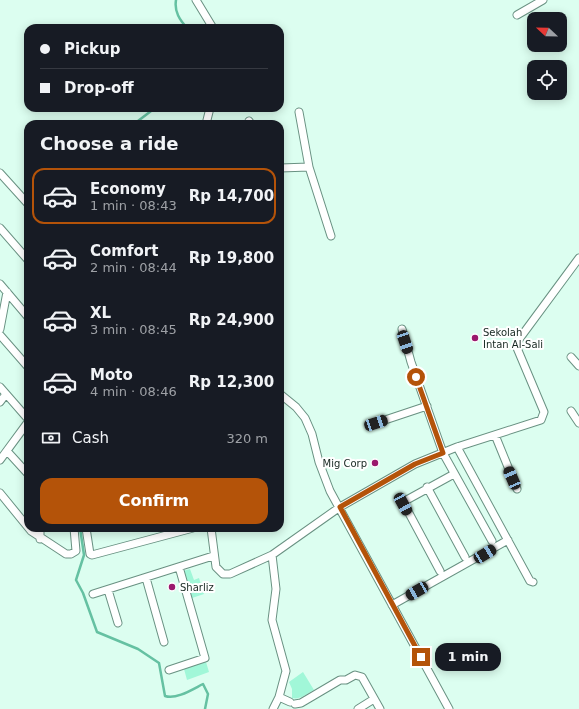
<!DOCTYPE html>
<meta charset="utf-8">
<style>
body{margin:0;font-family:"DejaVu Sans",sans-serif;background:#242831;color:#f1f3f6;height:100vh;display:flex;flex-direction:column;font-size:15px;white-space:nowrap}
*{box-sizing:border-box;margin:0}
p{font-size:13px;color:#9ea1a6}
.icon{flex:none;width:22px;height:22px;fill:none;stroke:currentColor;stroke-width:2;stroke-linecap:round;stroke-linejoin:round}
.map{position:relative;flex:1;overflow:hidden}
.side{position:absolute;left:24px;top:120px;width:260px;height:412px;display:flex;flex-direction:column;background:#171b24;border-radius:12px;box-shadow:0 2px 10px #0003}
.side>*{flex:none}
.banner{position:absolute;left:24px;top:24px;width:260px;height:88px;border-radius:12px;box-shadow:0 2px 10px #0003;display:grid;align-content:center;height:88px;padding:0 16px;background:#171b24}
.needle{width:26px;rotate:292deg}
.tools{position:absolute;left:527px;top:12px;display:grid;gap:8px}
.tools a{display:grid;place-items:center;width:40px;height:40px;border-radius:8px;background:#171b24;box-shadow:0 2px 10px #0003;font-size:20px}
.end{position:absolute;width:18px;height:18px;margin:-9px;border:5px solid #b45309;background:#fff;box-shadow:0 0 0 2px #fff}
.from{border-radius:50%}
.bubble{position:absolute;height:28px;border-radius:12px;background:#171b24;box-shadow:0 2px 10px #0003;font-size:13px;font-weight:600;line-height:28px;text-align:center}
.car{position:absolute;width:12px;height:24px;margin:-12px -6px;border-radius:5px;box-shadow:0 0 3px 1px #0007;background:linear-gradient(#222 24%,#8ab4d8 0 40%,#222 0 76%,#8ab4d8 0 86%,#222 0)}
.banner b{display:flex;align-items:center;gap:14px;height:38px;font-size:15px}
.banner b+b{border-top:1px solid #363941}
.banner i{width:10px;height:10px;background:#f1f3f6}
ul{padding:0;list-style:none}
li{display:flex;align-items:center;gap:12px;height:56px;margin:0 8px 6px;padding:0 8px;border:2px solid transparent;border-radius:12px}
li div{flex:1}
li b{display:block;font-size:15px}
li em{font-style:normal;font-weight:600}
li.on{border-color:#b45309}
li>.icon{width:36px;height:36px;stroke-width:1.5}
h2{padding:0 16px;font-size:18px;line-height:48px}
.pay{display:flex;align-items:center;gap:10px;height:44px;padding:0 16px;font-size:15px}
.pay p{margin-inline-start:auto}
.action{display:flex;gap:8px;margin-top:auto;padding:8px 16px}
.action a{flex:1;height:46px;border-radius:12px;background:#b45309;color:#fff;font-size:16px;font-weight:600;line-height:46px;text-align:center}
.map>svg:first-child{display:block}
.green{fill:#a1f7d8}
.lines{fill:none;stroke-linecap:round;stroke-linejoin:round}
.stream{stroke:#65c1a2;stroke-width:2.5}
.minor-casing{stroke:#699182;stroke-width:9}
.minor{stroke:#fff;stroke-width:7}
.route{stroke:#b45309;stroke-width:5}
.poi-dot{fill:#9a196d;stroke:#fff;stroke-width:1.5}
.labels{text-anchor:middle;dominant-baseline:central;stroke-width:4;stroke-linejoin:round;paint-order:stroke}
.poi-label{font-size:10px;fill:#162620;stroke:#fff;text-anchor:start}
</style>
<div class="map">
<svg width="579" height="709" viewBox="0 0 579 709">
<rect width="100%" height="100%" fill="#dcfef0"/>
<path class="green" d="M 190,569 L 194,580 L 199,578 L 204,594 L 192,598 L 183,571 Z
M 206,662 L 209,672 L 187,680 L 184,669 Z
M 303,672 L 314,690 C 306,694 300,700 292,698 L 292,689 L 289,682 Z"/>
<g class="lines">
<path class="stream" d="M 176,0 C 174,12 180,20 187,28
M 134,124 L 155,108
M 80,528 L 84,555 L 76,580 L 83,593 L 97,632 L 138,649 L 159,663 L 165,696 C 176,700 193,689 203,684 L 208,694 L 205,709"/>
<defs>
<path id="minor" d="M 196,0 L 213,28
M 517,15 L 543,0
M 249,121 L 251,124
M 206,124 L 210,108
M 309,167 L 331,236
M 280,168 L 309,167 L 299,112
M 0,173 L 28,204
M 0,228 L 28,260
M 0,284 L 28,317
M 0,329 L 7,292
M 402,329 L 411,362 L 443,453 L 492,541
M 0,335 L 28,367
M 571,357 L 579,366
M 0,387 L 28,419
M 280,394 L 296,407 L 305,418 L 312,434 L 319,462 L 330,491 L 449,709
M 0,402 L 6,394
M 571,411 L 579,423
M 376,423 L 427,406
M 495,435 L 517,489
M 457,447 L 530,581 L 533,582
M 7,451 L 28,474
M 0,460 L 28,422
M 427,487 L 465,557
M 0,493 L 31,531 L 66,554 L 71,554 L 76,551 L 74,528
M 40,528 L 40,539
M 86,528 L 90,554 L 92,555 L 193,528
M 211,528 L 216,567 L 223,574 L 230,574 L 272,555 L 340,507 L 415,464 L 457,447 L 541,420 L 544,412 L 517,348 L 517,342 L 579,258
M 272,555 L 276,589 L 272,620 L 286,671 L 279,697 L 273,709
M 440,571 L 403,502 L 454,474
M 146,578 L 164,642
M 108,590 L 118,623
M 93,594 L 213,556
M 392,605 L 508,540
M 169,670 L 205,658 L 179,567
M 279,697 L 290,702
M 295,704 L 301,703 L 340,680 L 346,680 L 355,675 L 362,677 L 380,709
M 358,709 L 374,699"/>
</defs>
<use href="#minor" class="minor-casing"/>
<use href="#minor" class="minor"/>
</g>
<g class="lines">
<path class="route" d="M 416,377 L 443,453 L 415,464 L 340,507 L 421,657"/>
</g>
<g class="poi-dot">
<circle cx="475" cy="338" r="4"/>
<circle cx="375" cy="463" r="4"/>
<circle cx="172" cy="587" r="4"/>
</g>
<g class="labels">
<g class="poi-label">
<text x="483" y="332">Sekolah<tspan x="483" dy="12">Intan Al-Sali</tspan></text>
<text x="367" y="463" text-anchor="end">Mig Corp</text>
<text x="180" y="587">Sharliz</text>
</g>
</g>
</svg>
<div class="tools">
<a><svg class="needle" viewBox="-14 -14 28 28"><path d="M0-13l5 13h-10z" fill="#e53935"/><path d="M0 13l5-13h-10z" fill="#9ea1a6"/></svg></a>
<a><svg class="icon" aria-label="locate" viewBox="0 0 24 24"><circle cx="12" cy="12" r="6"/><path d="M12 2v4M12 18v4M2 12h4M18 12h4"/></svg></a>
</div>
<i class="end from" style="left:416px;top:377px"></i>
<i class="end" style="left:421px;top:657px"></i>
<div class="bubble" style="left:435px;top:643px;width:66px">1 min</div>
<i class="car" style="left:405px;top:342px;rotate:162deg"></i>
<i class="car" style="left:376px;top:423px;rotate:72deg"></i>
<i class="car" style="left:512px;top:478px;rotate:337deg"></i>
<i class="car" style="left:403px;top:504px;rotate:151deg"></i>
<i class="car" style="left:485px;top:554px;rotate:59deg"></i>
<i class="car" style="left:417px;top:591px;rotate:240deg"></i>
<div class="banner">
<b><i class="from"></i>Pickup</b>
<b><i></i>Drop-off</b>
</div>
<section class="side">
<h2>Choose a ride</h2>
<ul>
<li class="on"><svg class="icon" aria-label="car" viewBox="0 0 24 24"><path d="M5 17H2v-5l4-1 3-4h7l3 4 3 1v5h-3M9 17h6M6 11h13"/><circle cx="7" cy="17" r="2"/><circle cx="17" cy="17" r="2"/></svg><div><b>Economy</b><p>1 min · 08:43</p></div><em>Rp 14,700</em></li>
<li><svg class="icon" aria-label="car" viewBox="0 0 24 24"><path d="M5 17H2v-5l4-1 3-4h7l3 4 3 1v5h-3M9 17h6M6 11h13"/><circle cx="7" cy="17" r="2"/><circle cx="17" cy="17" r="2"/></svg><div><b>Comfort</b><p>2 min · 08:44</p></div><em>Rp 19,800</em></li>
<li><svg class="icon" aria-label="car" viewBox="0 0 24 24"><path d="M5 17H2v-5l4-1 3-4h7l3 4 3 1v5h-3M9 17h6M6 11h13"/><circle cx="7" cy="17" r="2"/><circle cx="17" cy="17" r="2"/></svg><div><b>XL</b><p>3 min · 08:45</p></div><em>Rp 24,900</em></li>
<li><svg class="icon" aria-label="car" viewBox="0 0 24 24"><path d="M5 17H2v-5l4-1 3-4h7l3 4 3 1v5h-3M9 17h6M6 11h13"/><circle cx="7" cy="17" r="2"/><circle cx="17" cy="17" r="2"/></svg><div><b>Moto</b><p>4 min · 08:46</p></div><em>Rp 12,300</em></li>
</ul>
<div class="pay"><svg class="icon" aria-label="cash" viewBox="0 0 24 24"><path d="M3 7h18v10H3z"/><circle cx="12" cy="12" r="2"/></svg>Cash<p>320 m</p></div>
<div class="action"><a>Confirm</a></div>
</section>
</div>
